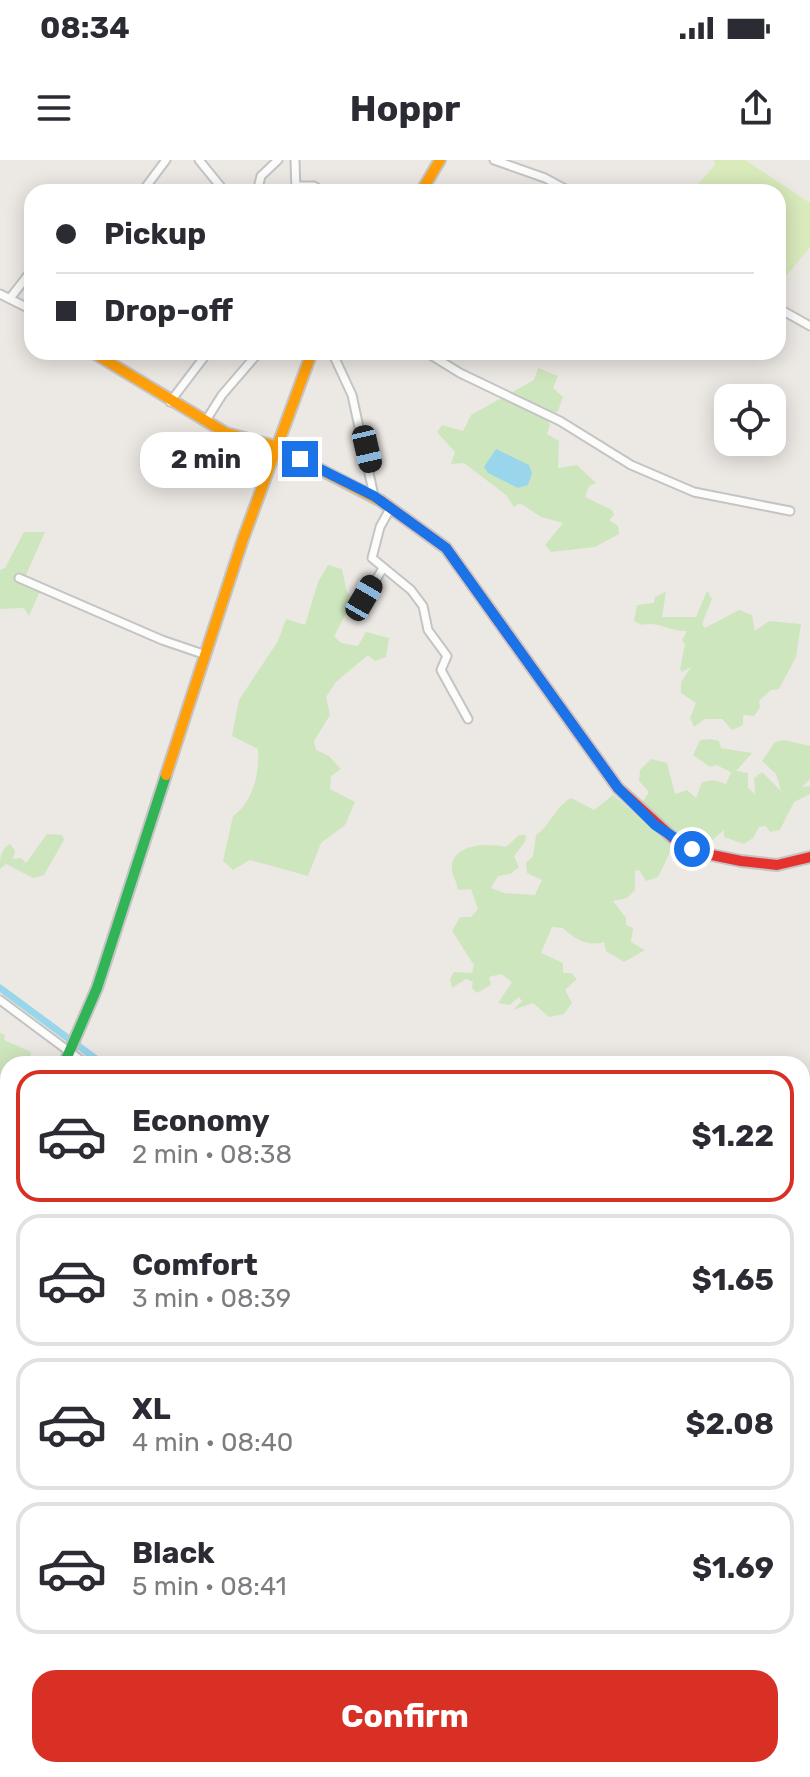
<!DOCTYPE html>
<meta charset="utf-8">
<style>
body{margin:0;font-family:Rubik,sans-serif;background:#f7f7f7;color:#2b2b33;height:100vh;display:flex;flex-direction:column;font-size:30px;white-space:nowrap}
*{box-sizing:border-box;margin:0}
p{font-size:26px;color:#7c7c81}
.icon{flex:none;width:44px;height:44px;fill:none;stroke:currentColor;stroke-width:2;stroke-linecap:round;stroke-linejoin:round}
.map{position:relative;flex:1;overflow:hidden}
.drawer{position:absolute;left:0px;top:896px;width:810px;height:722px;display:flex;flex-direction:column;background:#fff;border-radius:24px 24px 0 0;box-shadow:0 4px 20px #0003}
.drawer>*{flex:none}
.hud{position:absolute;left:24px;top:24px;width:762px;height:176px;border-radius:24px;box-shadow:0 4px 20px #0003;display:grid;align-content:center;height:176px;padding:0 32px;background:#fff}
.buttons{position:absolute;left:714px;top:224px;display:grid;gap:16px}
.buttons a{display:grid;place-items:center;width:72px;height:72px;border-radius:16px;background:#fff;box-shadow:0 4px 20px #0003;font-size:40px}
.end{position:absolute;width:36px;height:36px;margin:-18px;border:10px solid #1a73e8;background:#fff;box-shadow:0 0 0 4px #fff}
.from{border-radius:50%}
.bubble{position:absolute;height:56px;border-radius:24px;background:#fff;box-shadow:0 4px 20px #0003;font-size:26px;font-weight:700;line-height:56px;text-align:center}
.car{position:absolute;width:24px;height:48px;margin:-24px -12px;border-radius:10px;box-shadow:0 0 6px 2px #0007;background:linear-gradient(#222 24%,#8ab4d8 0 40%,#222 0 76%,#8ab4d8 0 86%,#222 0)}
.hud b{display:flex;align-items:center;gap:28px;height:76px;font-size:30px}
.hud b+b{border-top:2px solid #e1e1e2}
.hud i{width:20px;height:20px;background:#2b2b33}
ul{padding:14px 0 0;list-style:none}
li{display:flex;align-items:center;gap:24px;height:132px;margin:0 16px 12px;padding:0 16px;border:4px solid #e1e1e2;border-radius:24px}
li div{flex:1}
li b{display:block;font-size:30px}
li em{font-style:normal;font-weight:700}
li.selected{border-color:#d93025}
li>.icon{width:72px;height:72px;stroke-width:1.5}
.cta{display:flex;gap:16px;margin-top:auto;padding:16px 32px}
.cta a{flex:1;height:92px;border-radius:24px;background:#d93025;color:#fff;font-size:32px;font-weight:700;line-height:92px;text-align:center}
.status{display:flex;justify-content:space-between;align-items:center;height:56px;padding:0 40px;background:#fff;direction:ltr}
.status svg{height:22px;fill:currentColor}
header{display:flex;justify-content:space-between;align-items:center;height:104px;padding:0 32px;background:#fff;font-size:36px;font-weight:700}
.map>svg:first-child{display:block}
.green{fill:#cee6be}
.pitch{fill:#d9eabb}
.water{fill:#99d6ec}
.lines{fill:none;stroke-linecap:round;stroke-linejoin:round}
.canal{stroke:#99d6ec;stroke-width:7}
.street-casing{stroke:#c5c4c5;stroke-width:11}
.fast-casing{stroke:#c5c4c5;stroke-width:14}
.slow-casing{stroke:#c5c4c5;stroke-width:14}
.jam-casing{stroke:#c5c4c5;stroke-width:14}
.street{stroke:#fcfcfb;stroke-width:7}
.fast{stroke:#30b455;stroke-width:10}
.slow{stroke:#ff9f0a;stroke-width:10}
.jam{stroke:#e5322d;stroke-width:10}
.route{stroke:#1a73e8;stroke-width:10}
</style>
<div class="status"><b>08:34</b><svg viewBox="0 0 49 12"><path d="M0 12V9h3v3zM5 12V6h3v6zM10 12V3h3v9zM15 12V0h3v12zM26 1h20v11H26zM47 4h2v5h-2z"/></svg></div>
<header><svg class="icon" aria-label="menu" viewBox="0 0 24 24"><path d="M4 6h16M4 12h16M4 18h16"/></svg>Hoppr<svg class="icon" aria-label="share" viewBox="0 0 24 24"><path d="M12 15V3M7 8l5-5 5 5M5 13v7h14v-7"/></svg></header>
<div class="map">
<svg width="810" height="1617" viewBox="0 0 810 1617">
<rect width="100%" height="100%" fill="#ece8e4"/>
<path class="green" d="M 538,208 L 558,216 L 553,228 L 563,237 L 558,251 L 546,258 L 550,264 L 547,274 L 559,281 L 558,308 L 577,305 L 596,323 L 589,326 L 585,337 L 612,350 L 614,355 L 609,360 L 618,366 L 619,374 L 595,387 L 551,392 L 545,385 L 563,363 L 541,357 L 520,343 L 514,347 L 506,335 L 464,303 L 451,304 L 455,292 L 437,272 L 442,265 L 463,271 L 471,255 L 534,220 Z
M 24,372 L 45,372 L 26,415 L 19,414 L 17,419 L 40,431 L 29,456 L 24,448 L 0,449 L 0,410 L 5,408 Z
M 328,405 L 342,409 L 347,433 L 354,439 L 334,476 L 341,483 L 358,486 L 366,472 L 389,478 L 386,497 L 375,501 L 368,495 L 336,522 L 326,537 L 330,555 L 314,581 L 316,590 L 329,596 L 341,609 L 331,616 L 330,629 L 355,642 L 345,665 L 321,683 L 308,716 L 250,700 L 233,710 L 223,701 L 233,656 C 253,643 260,611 258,589 L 232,576 L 239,540 L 278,481 L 286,459 L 305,465 L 318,422 Z
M 707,431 L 712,439 L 702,464 L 705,468 L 739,450 L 752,455 L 755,471 L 769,461 L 801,464 L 796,497 L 779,529 L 771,530 L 759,541 L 760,547 L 754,556 L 743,555 L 743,565 L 732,570 L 722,559 L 705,559 L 694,567 L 690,558 L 696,543 L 681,533 L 681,522 L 691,507 L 682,512 L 680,509 L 685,484 L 682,480 L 687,471 C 669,472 659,461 642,465 L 634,461 L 637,445 L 654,443 L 655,437 L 666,432 L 662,457 L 696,457 Z
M 711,579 L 719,581 L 721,588 L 752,593 L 736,611 L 748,613 L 748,628 L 755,634 L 754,618 L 762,612 L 781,631 L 776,614 L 762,601 L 775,582 L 784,580 L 810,586 L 810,619 L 802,627 L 810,626 L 810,634 L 794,642 L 780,670 L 770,672 L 766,666 L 759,667 L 753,678 L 744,684 L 724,677 L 724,670 L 708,684 L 685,677 L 671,690 L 658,717 L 646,721 L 639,710 L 635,711 L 635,730 L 627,738 L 613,741 L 626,758 L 626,765 L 633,768 L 631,782 L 645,790 L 624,802 L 606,791 L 604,782 C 588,787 574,779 563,768 L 552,767 L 541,793 L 563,803 L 563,813 L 571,813 L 577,819 L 565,830 L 572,843 L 564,854 L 549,857 L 533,843 L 513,850 L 522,841 L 519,837 L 510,845 L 498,843 L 512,822 L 501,814 L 489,817 L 491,825 L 477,833 L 472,828 L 473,822 L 466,819 L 452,828 L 450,819 L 454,812 L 472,813 L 474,805 L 452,771 L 460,757 L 471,757 L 478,749 L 471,729 L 458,730 C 457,722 453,717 452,711 C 449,683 489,683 506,687 L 519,675 L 526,675 L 525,682 L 514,696 L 519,707 L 510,714 L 498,716 L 491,728 L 504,733 L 535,735 L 542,720 L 527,713 L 526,703 L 533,696 L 536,675 C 550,666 555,647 571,638 L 594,650 L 613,635 L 635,653 L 649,632 L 639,621 L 640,610 L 651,599 L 667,603 L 675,634 L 687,630 L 696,638 L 702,622 L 714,620 L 726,624 L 731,612 L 716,605 L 710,607 L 693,595 L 700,580 Z
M 47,674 L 62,675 L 64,680 L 44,715 L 33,718 L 6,704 L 0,709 C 0,698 0,690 10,684 L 15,690 L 13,699 L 21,698 L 26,703 Z
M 0,873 L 5,875 L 4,880 L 31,892 L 30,897 L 39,900 L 39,904 L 8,904 L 8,924 L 0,930 Z"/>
<path class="pitch" d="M 714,0 L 745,0 L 810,43 L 810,87 L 778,126 L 778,32 L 691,32 L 715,5 Z"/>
<path class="water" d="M 496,289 L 529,305 L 532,313 L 528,325 L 518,328 L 488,313 L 484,307 Z"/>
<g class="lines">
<path class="canal" d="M 0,828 L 103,904
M 802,1454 L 810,1463"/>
<defs>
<path id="street" d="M 199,0 L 225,32
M 295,0 L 296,32
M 494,0 L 545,18 L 571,32
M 296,26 L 314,26 L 323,32
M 142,32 L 166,0
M 257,32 L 261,16 L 278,0
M 0,134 L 32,150
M 11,137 L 32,110
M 778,148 L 810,166
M 332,192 L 352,235 L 374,336
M 426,192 L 460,213 L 560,261 L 631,305 L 694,332 L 790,351
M 170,242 L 208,192
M 205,262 L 222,235 L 259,192
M 391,347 L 380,367 L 372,398 L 411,430 L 423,446 L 428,470 L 447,496 L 441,510 L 468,559
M 19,418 L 162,480 L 206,495
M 355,455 L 383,408
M 0,840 L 86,904
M 0,1007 L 8,1008
M 0,1028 L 8,1030
M 802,1217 L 810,1220
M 802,1475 L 810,1484"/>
<path id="fast" d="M 64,904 L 97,828 L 166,615"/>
<path id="slow" d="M 421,32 L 440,0
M 92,192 L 226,273 L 275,286 L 381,341
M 166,615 L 243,379 L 312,192
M 0,1153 L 8,1120"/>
<path id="jam" d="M 381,341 L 446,388 L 618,628 L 673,678 L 702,693 L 741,701 L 777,705 L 810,697"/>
</defs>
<use href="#street" class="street-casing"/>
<use href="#fast" class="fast-casing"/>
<use href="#slow" class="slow-casing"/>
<use href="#jam" class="jam-casing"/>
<use href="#street" class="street"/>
<use href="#fast" class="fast"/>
<use href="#slow" class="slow"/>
<use href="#jam" class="jam"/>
</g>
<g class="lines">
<path class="route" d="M 300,299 L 374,336 L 446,388 L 618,628 L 655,665 L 692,689"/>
</g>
</svg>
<div class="buttons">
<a><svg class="icon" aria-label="locate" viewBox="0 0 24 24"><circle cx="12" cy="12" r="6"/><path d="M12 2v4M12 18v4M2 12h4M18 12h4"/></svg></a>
</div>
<i class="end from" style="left:692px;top:689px"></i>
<i class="end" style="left:300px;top:299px"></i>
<div class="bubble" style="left:140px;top:272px;width:132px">2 min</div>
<i class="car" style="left:367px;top:289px;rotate:167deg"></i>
<i class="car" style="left:364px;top:438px;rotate:30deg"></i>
<div class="hud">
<b><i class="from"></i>Pickup</b>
<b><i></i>Drop-off</b>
</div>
<section class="drawer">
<ul>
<li class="selected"><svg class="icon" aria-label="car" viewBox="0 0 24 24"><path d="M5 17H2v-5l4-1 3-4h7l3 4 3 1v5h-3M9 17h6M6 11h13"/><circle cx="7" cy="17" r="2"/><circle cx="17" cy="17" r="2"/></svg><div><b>Economy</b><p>2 min · 08:38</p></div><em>$1.22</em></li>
<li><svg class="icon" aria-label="car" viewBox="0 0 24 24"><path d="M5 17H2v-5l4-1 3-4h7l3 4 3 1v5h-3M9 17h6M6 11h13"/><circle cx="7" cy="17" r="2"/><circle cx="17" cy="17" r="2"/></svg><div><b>Comfort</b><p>3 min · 08:39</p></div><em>$1.65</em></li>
<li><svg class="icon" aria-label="car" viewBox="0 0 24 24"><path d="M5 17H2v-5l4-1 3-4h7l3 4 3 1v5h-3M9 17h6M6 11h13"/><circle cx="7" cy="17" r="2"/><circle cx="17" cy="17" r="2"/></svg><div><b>XL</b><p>4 min · 08:40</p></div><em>$2.08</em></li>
<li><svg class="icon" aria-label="car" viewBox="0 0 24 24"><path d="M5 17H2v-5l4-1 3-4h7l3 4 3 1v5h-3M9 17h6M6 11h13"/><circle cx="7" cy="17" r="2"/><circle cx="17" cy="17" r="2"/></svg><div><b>Black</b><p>5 min · 08:41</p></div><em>$1.69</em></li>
</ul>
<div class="cta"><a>Confirm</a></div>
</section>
</div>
